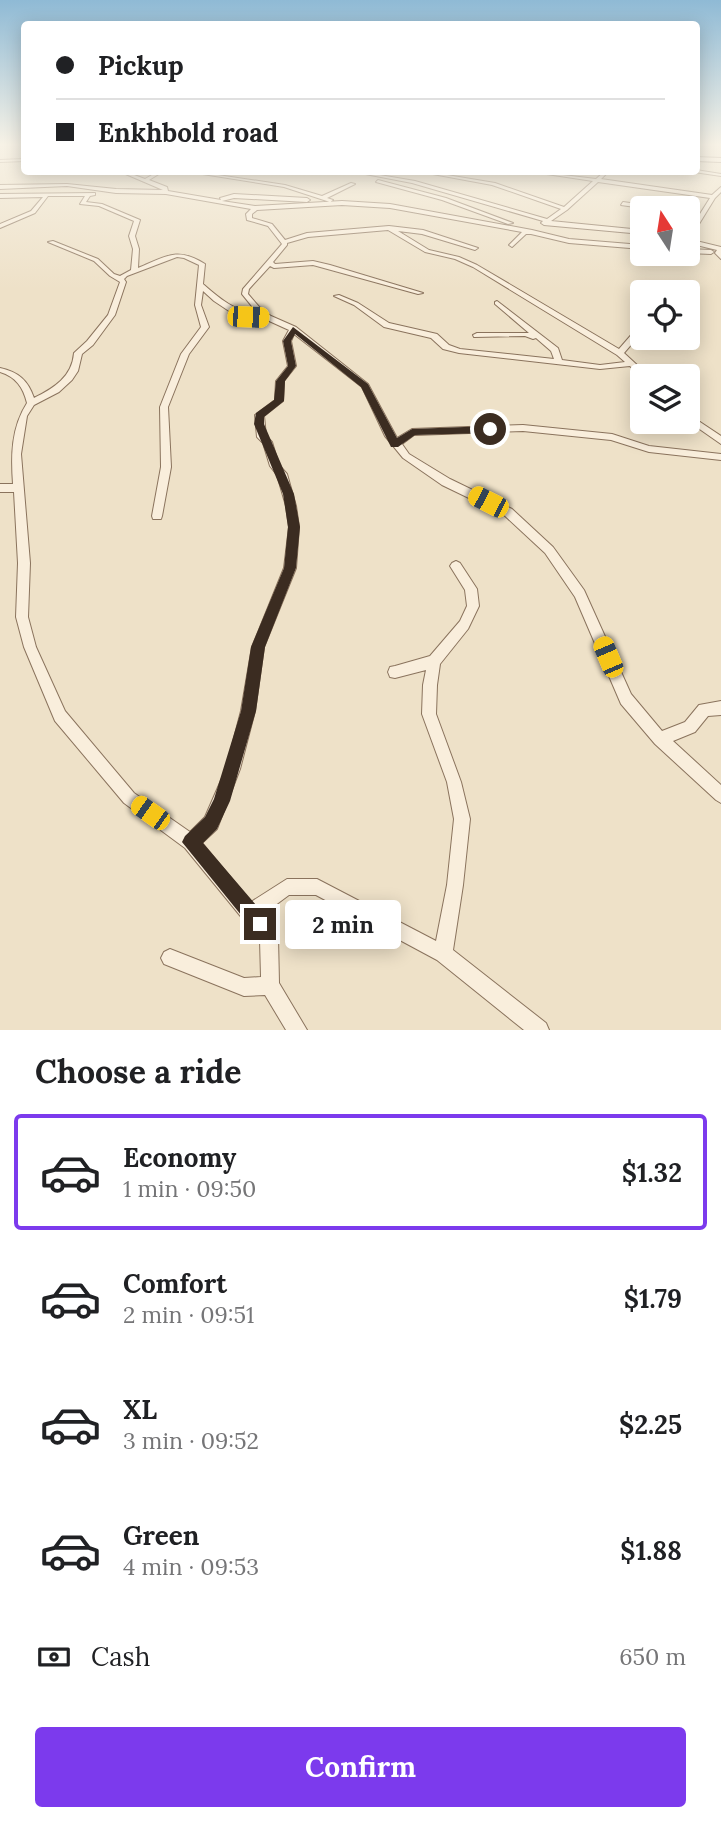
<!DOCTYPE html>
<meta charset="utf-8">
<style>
body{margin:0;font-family:Lora,serif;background:#f2f2f2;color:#202124;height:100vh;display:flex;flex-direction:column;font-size:26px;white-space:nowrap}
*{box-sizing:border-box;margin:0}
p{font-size:23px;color:#757577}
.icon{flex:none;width:38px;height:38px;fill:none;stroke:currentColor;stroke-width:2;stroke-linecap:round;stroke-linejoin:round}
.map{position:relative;height:1030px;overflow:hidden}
.side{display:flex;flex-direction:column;background:#fff;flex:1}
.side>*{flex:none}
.top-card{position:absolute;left:21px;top:21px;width:679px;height:154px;border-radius:7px;box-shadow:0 4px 18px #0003;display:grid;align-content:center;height:154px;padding:0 35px;background:#fff}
.needle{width:46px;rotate:348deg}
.buttons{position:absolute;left:630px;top:196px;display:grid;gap:14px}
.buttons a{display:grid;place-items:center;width:70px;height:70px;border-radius:7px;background:#fff;box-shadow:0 4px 18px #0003;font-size:35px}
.end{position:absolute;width:32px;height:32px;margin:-16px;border:9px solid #3b2c21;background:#fff;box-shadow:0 0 0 4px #fff}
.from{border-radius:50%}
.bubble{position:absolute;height:49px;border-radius:7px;background:#fff;box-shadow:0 4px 18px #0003;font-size:23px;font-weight:700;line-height:49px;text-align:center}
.car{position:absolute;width:21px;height:42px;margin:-21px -10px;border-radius:9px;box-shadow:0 0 5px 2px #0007;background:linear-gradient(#f5c518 24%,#345 0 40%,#f5c518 0 76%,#345 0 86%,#f5c518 0)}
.top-card b{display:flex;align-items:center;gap:24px;height:66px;font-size:26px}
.top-card b+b{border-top:2px solid #e0e0e0}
.top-card i{width:18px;height:18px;background:#202124}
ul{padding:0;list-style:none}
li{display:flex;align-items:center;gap:21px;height:116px;margin:0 14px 10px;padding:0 21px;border:4px solid transparent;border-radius:7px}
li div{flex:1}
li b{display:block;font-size:26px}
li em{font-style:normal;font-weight:700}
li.active{border-color:#7c3aed}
li>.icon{width:63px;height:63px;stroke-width:1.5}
h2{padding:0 35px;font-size:32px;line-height:84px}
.pay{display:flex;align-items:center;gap:18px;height:77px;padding:0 35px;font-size:26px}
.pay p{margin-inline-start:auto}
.cta{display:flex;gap:14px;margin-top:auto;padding:14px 35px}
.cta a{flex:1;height:80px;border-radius:7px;background:#7c3aed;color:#fff;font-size:28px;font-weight:700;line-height:80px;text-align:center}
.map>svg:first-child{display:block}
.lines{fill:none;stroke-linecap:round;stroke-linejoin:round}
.minor-casing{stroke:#8a735d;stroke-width:2}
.secondary-casing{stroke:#6c5440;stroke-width:2}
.minor{fill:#f9eedc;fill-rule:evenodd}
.secondary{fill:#f9eedc;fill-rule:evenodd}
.route{fill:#3b2c21}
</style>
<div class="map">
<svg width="721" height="1030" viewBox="0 0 721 1030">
<rect width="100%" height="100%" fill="#eee1c8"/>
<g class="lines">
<defs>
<path id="minor" d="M 24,159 L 24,161 L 0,162 L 0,160 Z
M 696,170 L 721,174 L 721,176 L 694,172 Z
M 121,172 L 126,172 L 145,179 L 157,172 L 162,172 L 149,180 L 167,187 L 168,191 L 221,200 L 220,198 L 234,194 L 307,198 L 310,200 L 307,202 L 234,198 L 222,201 L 255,206 L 342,201 L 390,204 L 532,230 L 569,239 L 642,245 L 642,249 L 569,243 L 531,234 L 526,234 L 512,247 L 509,245 L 522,232 L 390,208 L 342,205 L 257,210 L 252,214 L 252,218 L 272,224 L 285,240 L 307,233 L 389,226 L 423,230 L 478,248 L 475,250 L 422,234 L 398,231 L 429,250 L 459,257 L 477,265 L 619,349 L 639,326 L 642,326 L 642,332 L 624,353 L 649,376 L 642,376 L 642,378 L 630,366 L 600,369 L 459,353 L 443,349 L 431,338 L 384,327 L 354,305 L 334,296 L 339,295 L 358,303 L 389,323 L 437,334 L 449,345 L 460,349 L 554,359 L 551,351 L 536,338 L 533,339 L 525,336 L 474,337 L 473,335 L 477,333 L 529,333 L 495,304 L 495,302 L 497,301 L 558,348 L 562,360 L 600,365 L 625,362 L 617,355 L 473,267 L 455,259 L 425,252 L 388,230 L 308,237 L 287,243 L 287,245 L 273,262 L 275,264 L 313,261 L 330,265 L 423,293 L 418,294 L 313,265 L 274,268 L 270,266 L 249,289 L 248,294 L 261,309 L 271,316 L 296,327 L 368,384 L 397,438 L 412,429 L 523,425 L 612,434 L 649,446 L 721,454 L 721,460 L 649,452 L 611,440 L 523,431 L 414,435 L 402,444 L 409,454 L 450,479 L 512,509 L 553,547 L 584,590 L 631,694 L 662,731 L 685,722 L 699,705 L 721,701 L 721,715 L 708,716 L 695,732 L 673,741 L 721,785 L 721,803 L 716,800 L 655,744 L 621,704 L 575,597 L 545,553 L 504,515 L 442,485 L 403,458 L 385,436 L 362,387 L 294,334 L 291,341 L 296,366 L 284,381 L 283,401 L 264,416 L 266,436 L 272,442 L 279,465 L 287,474 L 296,506 L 299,527 L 296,568 L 264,647 L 255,711 L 240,769 L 217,829 L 202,843 L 251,902 L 287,879 L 317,879 L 436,941 L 447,885 L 454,819 L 447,782 L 422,714 L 423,685 L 426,670 L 395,678 L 390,677 L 388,672 L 390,667 L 395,666 L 430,656 L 460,621 L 467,606 L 465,590 L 450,566 L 452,563 L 456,561 L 460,563 L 477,589 L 479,606 L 468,629 L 440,664 L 437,685 L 436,714 L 461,782 L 470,819 L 463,885 L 453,950 L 546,1023 L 549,1030 L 524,1030 L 437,960 L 316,895 L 289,895 L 262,915 L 275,931 L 278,937 L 279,983 L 307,1030 L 286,1030 L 265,995 L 244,996 L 164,964 L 161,958 L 164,952 L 170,949 L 244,978 L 261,977 L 260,940 L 185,848 L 124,803 L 55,721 L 24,647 L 16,617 L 18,563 L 14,492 L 0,492 L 0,484 L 13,484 C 11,456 11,428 27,403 C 23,387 16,377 0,372 L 0,368 C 18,372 28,380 34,398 C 54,388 72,377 74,353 L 87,341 L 108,315 L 120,282 L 110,276 L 94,261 L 48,242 L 53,241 L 98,259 L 114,274 L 120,276 L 131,270 L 133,249 L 129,236 L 134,221 L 99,206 L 80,204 L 85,196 L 48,196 L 35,213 L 0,228 L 0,224 L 31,211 L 43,197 L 0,198 L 0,194 L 95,193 L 95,195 L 90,196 L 86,202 L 102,204 L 140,220 L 135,236 L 139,249 L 138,268 C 165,257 177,246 205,264 L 203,284 C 221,300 235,311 259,315 L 242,294 L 243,289 L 282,244 L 268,226 L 247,220 L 246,214 L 251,209 L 166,194 L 116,193 L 67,186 L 0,189 L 0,185 L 67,184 L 116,189 L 163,190 ZM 177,257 L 184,258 L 199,265 L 195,305 L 201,327 L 181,354 L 160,407 L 161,467 L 152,516 L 153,519 L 161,519 L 162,516 L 171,467 L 168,407 L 189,354 L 209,327 L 201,305 L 203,291 L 214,301 L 229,311 L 248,318 L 267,320 L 289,330 L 283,341 L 288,366 L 276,381 L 275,400 L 255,415 L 257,437 L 263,443 L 270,466 L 277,475 L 286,506 L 289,527 L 284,568 L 252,647 L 241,711 L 226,769 L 205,817 L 190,832 L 134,793 L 65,711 L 36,647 L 28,617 L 30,563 L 21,454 L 27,416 L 34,405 L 59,392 L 72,380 L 78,371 L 82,354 L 93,345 L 115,315 L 126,282 L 124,279 L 127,276 Z
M 190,172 L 198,172 L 285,185 L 322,196 L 351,183 L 355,184 L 327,198 L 333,200 L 330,202 L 284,187 Z
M 355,172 L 362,172 L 415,181 L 547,219 L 561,209 L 492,185 L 422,172 L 429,172 L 495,183 L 564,207 L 593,181 L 540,173 L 538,172 L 596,179 L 604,172 L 608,172 L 601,179 L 712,195 L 721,187 L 721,192 L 715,198 L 691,237 L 688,239 L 688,233 L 710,198 L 598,182 L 567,210 L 551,221 L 642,230 L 642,234 L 544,225 L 541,223 L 543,221 L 412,183 Z
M 378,180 L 446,198 L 513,223 L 508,224 L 442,200 L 376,182 Z
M 623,202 L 651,206 L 654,208 L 642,208 L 621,205 Z
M 688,239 L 721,247 L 721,259 L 715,253 L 717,250 L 688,243 Z
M 688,249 L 711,250 L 714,252 L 711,254 L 688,253 Z
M 688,414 L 721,436 L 721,444 L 688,421 Z"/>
<path id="secondary" d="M 696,157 L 721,158 L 721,162 L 696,161 Z"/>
</defs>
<use href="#minor" class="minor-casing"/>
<use href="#secondary" class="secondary-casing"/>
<use href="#minor" class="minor"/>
<use href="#secondary" class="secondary"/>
</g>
<linearGradient id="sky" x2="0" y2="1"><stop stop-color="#8fbad5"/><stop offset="0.5" stop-color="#f7f2e6"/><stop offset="1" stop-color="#f7f2e6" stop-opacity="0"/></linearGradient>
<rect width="721" height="289" fill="url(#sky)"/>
<path class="route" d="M 293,327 L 368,384 L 397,438 L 412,429 L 490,426 L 495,429 L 490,433 L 415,435 L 398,447 L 391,447 L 361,387 L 295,334 L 291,341 L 296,366 L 285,381 L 284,401 L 264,417 L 264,424 L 294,494 L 300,527 L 296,568 L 265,647 L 256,711 L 230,801 L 217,829 L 203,843 L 267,918 L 270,924 L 267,931 L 260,934 L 254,931 L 182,842 L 185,836 L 205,817 L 214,799 L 241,711 L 251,647 L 284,568 L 288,527 L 283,494 L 254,424 L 256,413 L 274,400 L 276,381 L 288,366 L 283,341 Z"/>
</svg>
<div class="buttons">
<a><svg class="needle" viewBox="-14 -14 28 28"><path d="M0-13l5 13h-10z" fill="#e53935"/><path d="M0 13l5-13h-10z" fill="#757577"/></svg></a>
<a><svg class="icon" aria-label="locate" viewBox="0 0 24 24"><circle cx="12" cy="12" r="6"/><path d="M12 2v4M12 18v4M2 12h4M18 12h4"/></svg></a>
<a><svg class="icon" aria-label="layers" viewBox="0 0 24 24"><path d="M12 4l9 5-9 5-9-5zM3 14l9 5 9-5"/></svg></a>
</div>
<i class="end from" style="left:490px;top:429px"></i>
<i class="end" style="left:260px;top:924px"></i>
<div class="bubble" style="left:285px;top:900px;width:116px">2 min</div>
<i class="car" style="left:248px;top:317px;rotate:92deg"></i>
<i class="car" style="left:488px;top:502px;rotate:297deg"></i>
<i class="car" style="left:608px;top:657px;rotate:337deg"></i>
<i class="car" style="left:150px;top:813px;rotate:305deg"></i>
<div class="top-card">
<b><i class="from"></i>Pickup</b>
<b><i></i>Enkhbold road</b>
</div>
</div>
<section class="side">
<h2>Choose a ride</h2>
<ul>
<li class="active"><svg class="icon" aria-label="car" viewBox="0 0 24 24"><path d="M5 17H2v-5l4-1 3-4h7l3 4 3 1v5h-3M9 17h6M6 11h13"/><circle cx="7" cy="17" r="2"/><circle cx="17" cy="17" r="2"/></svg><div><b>Economy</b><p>1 min · 09:50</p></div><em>$1.32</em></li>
<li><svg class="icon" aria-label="car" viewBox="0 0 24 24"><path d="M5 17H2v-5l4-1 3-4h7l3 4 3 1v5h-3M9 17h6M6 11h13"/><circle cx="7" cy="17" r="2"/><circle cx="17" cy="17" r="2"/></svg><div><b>Comfort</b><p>2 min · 09:51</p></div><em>$1.79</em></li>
<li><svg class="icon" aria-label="car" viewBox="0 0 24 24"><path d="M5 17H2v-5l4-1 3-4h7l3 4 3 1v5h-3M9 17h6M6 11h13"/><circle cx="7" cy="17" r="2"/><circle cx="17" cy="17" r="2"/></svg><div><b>XL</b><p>3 min · 09:52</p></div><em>$2.25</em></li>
<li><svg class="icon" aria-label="car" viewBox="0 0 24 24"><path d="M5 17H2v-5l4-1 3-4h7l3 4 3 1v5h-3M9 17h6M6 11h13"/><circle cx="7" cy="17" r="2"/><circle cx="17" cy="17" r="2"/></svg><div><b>Green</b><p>4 min · 09:53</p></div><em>$1.88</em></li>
</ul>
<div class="pay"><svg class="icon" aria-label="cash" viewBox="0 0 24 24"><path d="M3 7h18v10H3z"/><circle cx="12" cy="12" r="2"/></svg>Cash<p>650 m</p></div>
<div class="cta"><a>Confirm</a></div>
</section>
